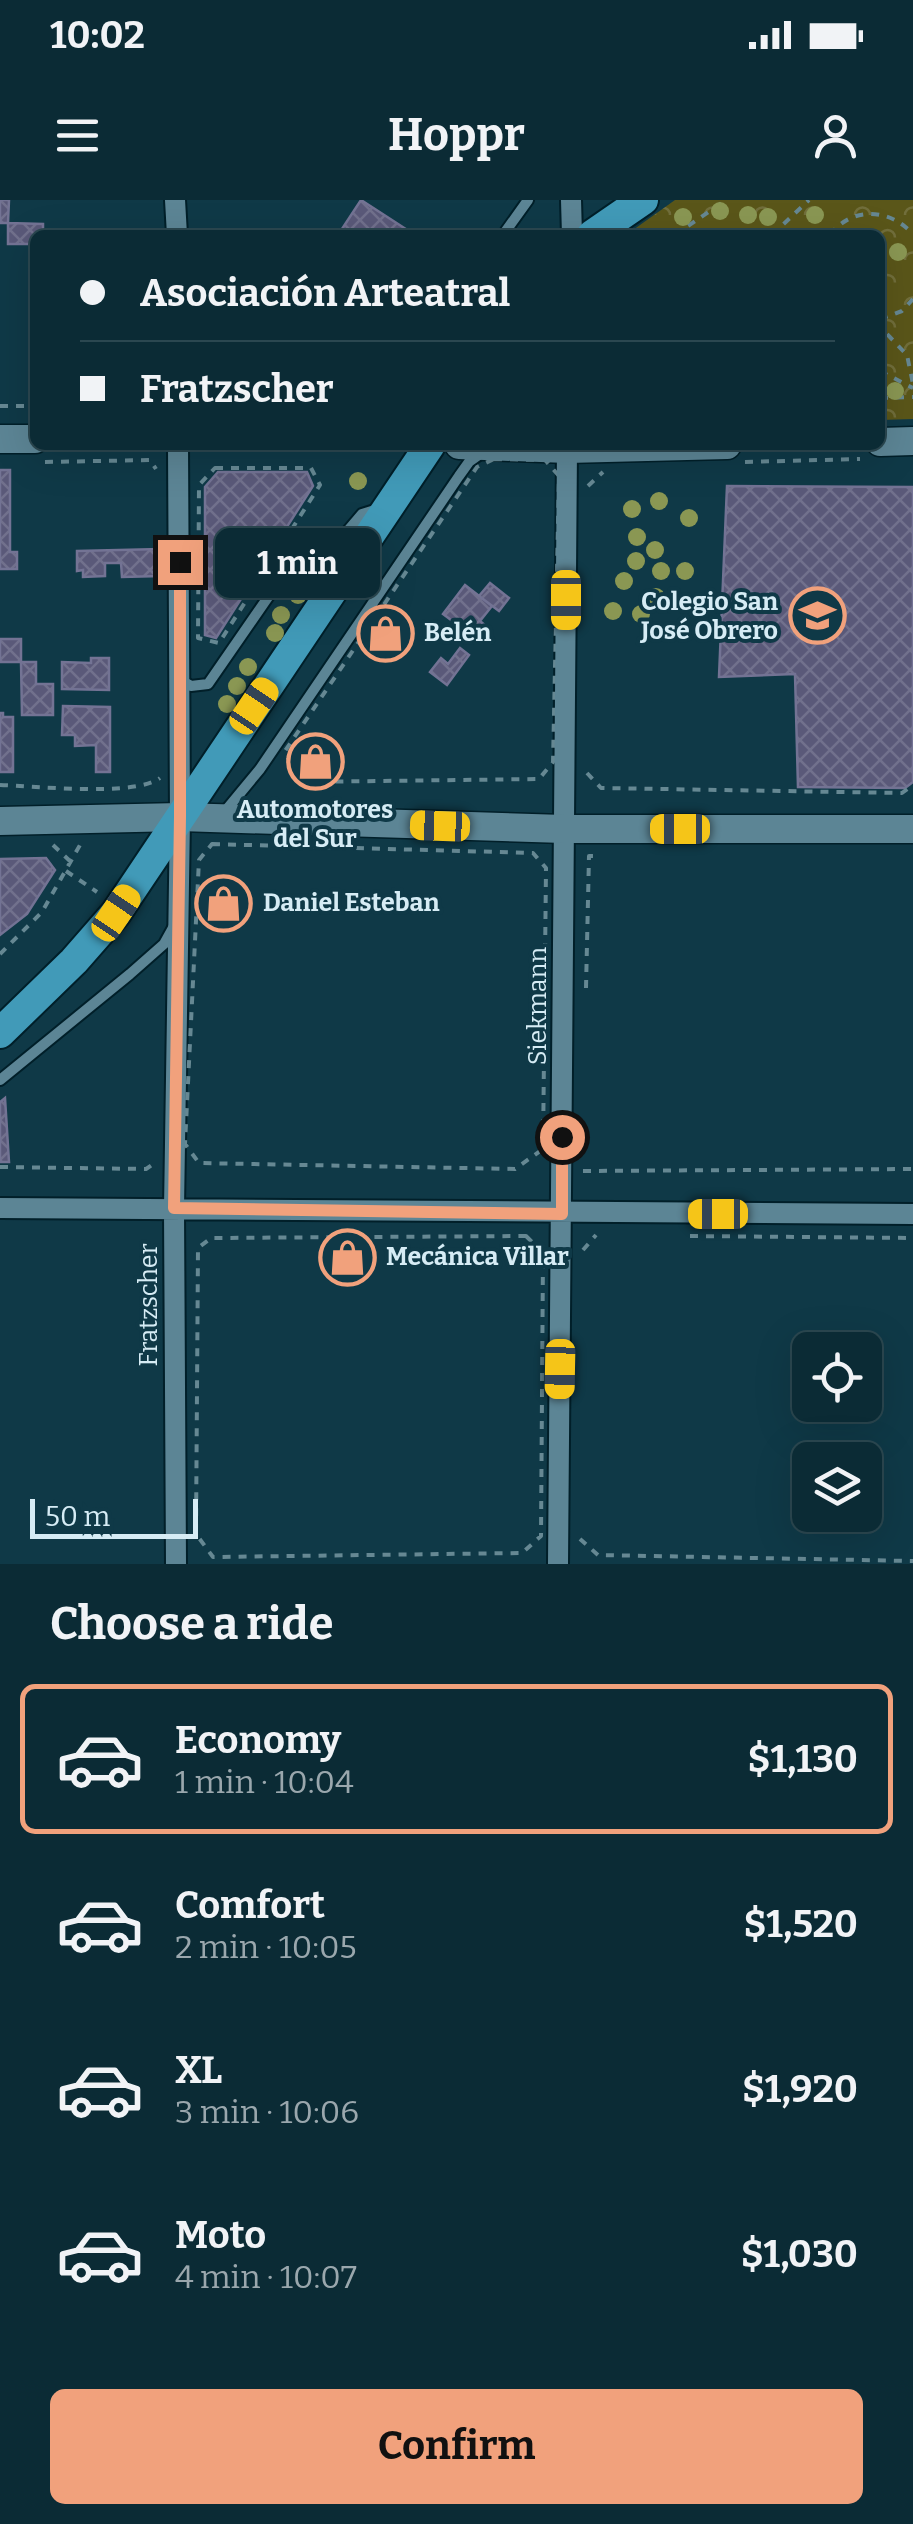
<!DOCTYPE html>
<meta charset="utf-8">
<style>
body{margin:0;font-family:Bitter,serif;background:#14333d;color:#f1f3f6;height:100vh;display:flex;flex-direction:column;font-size:38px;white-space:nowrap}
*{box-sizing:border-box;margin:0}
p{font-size:32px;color:#9aa7ad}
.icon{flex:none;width:55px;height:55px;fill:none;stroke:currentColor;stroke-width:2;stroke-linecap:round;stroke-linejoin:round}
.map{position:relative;height:1364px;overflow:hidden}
.sheet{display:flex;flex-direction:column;background:#0b2b35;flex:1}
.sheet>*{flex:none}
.banner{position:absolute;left:30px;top:30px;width:855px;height:220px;border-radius:15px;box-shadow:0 10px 40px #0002,0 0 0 2px #2b4750;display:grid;align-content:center;height:220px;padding:0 50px;background:#0b2b35}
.buttons{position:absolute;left:792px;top:1132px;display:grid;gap:20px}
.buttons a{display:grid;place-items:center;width:90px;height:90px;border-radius:15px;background:#0b2b35;box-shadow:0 10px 40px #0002,0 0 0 2px #2b4750;font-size:50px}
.scale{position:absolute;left:30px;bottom:25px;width:168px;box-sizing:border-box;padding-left:10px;border:5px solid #d6ecf5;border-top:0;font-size:28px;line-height:35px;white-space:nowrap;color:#d6ecf5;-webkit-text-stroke:8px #0f3947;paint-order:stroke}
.end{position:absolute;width:45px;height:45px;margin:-22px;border:12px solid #f1a17c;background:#111;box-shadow:0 0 0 5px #111}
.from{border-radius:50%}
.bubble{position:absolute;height:70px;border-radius:15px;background:#0b2b35;box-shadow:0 10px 40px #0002,0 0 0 2px #2b4750;font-size:32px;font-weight:700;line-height:70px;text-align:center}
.car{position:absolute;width:30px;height:60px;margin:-30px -15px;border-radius:12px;box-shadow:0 0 8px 2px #0007;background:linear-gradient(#f5c518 24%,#345 0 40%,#f5c518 0 76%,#345 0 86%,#f5c518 0)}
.banner b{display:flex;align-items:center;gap:35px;height:95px;font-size:38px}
.banner b+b{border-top:2px solid #2b4750}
.banner i{width:25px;height:25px;background:#f1f3f6}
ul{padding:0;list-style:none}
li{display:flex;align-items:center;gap:30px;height:150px;margin:0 20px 15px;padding:0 30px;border:5px solid transparent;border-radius:15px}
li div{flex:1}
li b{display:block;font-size:38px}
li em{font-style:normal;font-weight:700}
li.on{border-color:#f1a17c}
li>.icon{width:90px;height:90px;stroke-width:1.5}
h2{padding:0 50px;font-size:45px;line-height:120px}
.button{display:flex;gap:20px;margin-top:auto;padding:20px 50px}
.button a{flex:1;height:115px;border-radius:15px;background:#f1a17c;color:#111;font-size:40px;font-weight:700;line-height:115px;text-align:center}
.status{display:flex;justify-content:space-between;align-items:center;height:70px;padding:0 50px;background:#0b2b35;direction:ltr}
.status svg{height:28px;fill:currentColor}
header{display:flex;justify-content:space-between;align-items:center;height:130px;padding:0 50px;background:#0b2b35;font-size:45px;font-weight:700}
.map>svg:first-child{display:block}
.park{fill:url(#park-crowns)}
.building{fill:url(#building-cross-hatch);stroke:#737394;stroke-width:2.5}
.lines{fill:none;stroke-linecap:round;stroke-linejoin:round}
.lane-casing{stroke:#011f29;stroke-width:14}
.street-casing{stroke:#011f29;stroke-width:24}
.secondary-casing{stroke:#011f29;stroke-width:31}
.primary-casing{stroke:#011f29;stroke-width:34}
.path{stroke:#668893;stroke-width:4;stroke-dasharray:8 8;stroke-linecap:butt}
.lane{stroke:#5c8595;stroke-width:10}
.street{stroke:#5c8595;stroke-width:20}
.secondary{stroke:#5c8595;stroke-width:28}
.primary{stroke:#419ab8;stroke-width:30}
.tree{fill:#8a9753}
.route{stroke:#f1a17c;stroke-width:12}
.labels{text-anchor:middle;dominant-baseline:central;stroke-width:8;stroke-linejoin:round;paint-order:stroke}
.poi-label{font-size:25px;font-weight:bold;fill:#d6ecf5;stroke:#0f3947;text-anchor:start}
.street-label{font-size:25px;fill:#d6ecf5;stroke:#0f3947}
</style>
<div class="status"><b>10:02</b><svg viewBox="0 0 49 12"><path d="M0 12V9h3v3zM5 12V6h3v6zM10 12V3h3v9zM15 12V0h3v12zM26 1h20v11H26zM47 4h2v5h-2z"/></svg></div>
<header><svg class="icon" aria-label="menu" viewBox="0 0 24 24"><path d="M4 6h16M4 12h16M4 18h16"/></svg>Hoppr<svg class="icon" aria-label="person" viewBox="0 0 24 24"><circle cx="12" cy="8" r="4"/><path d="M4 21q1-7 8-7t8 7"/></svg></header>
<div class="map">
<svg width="913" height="1364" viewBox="0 0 913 1364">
<defs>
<pattern id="park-crowns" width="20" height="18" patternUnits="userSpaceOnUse" patternTransform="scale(2.5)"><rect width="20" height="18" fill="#5a5619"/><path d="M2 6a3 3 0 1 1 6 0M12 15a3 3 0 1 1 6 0" fill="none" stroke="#716e3b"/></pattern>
<pattern id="building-cross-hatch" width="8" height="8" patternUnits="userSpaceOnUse" patternTransform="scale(2.5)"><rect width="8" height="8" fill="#5a5979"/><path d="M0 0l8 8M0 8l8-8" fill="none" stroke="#71718d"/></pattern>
</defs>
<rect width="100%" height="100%" fill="#0f3947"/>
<path class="park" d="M 675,0 L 913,0 L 913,219 L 880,220 L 880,35 L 626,35 Z"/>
<path class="building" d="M 0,0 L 9,0 L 8,23 L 0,23 Z
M 361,0 L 415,35 L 338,35 Z
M 8,23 L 43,24 L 43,35 L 35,35 L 35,44 L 8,44 Z
M 0,270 L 10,270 L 10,352 L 17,352 L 17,369 L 0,369 Z
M 218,272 L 307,272 L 313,286 L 216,438 L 205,435 L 205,287 Z
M 727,286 L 913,287 L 913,582 L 905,588 L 798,587 L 795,474 L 719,477 Z
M 160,349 L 161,376 L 122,377 L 121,363 L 105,363 L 105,376 L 83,377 L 83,370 L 77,371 L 77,351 Z
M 490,383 L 509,398 L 499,411 L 479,396 Z
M 465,385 L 492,406 L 480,421 L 488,428 L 478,440 L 443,414 Z
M 0,439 L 21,439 L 21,462 L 0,462 Z
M 460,448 L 469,455 L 447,485 L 430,472 L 441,458 L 448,464 Z
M 91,458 L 109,458 L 109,490 L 62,489 L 62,462 L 91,463 Z
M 21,462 L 36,462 L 36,484 L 53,484 L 53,515 L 22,515 Z
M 63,506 L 110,507 L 110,572 L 96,572 L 96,545 L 75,546 L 75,535 L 62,535 Z
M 0,513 L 3,513 L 3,517 L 13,517 L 13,572 L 0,572 Z
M 46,658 L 55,670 L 27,714 L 0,735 L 0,659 Z
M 5,898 L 9,962 L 0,962 L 0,902 Z"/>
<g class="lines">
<defs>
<path id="lane" d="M 503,35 L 528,0
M 181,480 L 191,486 L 208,484 L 293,361 L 339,341 L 362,314 L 378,309
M 222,615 L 260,569 L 459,276 L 469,262 L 483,252
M 0,880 L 130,774 L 164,744 L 174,726"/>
<path id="street" d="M 175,0 L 177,35
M 571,0 L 572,35
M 0,1008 L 913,1014
M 176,1364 L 174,1009 L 180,617 L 178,245
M 558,1364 L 567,249"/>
<path id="secondary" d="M 0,239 L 35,239
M 880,242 L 913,241
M 459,245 L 567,249 L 727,245
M 0,621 L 180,617 L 564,629 L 913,629"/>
<path id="primary" d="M 592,35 L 643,0
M 0,833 L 74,761 L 116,713 L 430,245"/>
</defs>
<use href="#lane" class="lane-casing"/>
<use href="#street" class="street-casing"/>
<use href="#secondary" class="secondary-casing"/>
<use href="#primary" class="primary-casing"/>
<path class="path" d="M 651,30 L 654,35
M 675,35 L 726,0
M 772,35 L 809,0
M 830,35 C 852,6 889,8 913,34
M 880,119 L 902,111 L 913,99
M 883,119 L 886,133 L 907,155 L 913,184
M 880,171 L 913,188
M 880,198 L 913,197
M 0,206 L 35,206
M 494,259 L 545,260 L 559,276 L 553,562 L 539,579 L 298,582 L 285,551 L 477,267 Z
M 45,262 L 150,260 L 156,269
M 745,262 L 860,259
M 215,268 L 311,268 L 320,285 L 219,443 L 198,438 L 199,285 Z
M 588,286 L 603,272
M 587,573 L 601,588 L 902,593 L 913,585
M 0,585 C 36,586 134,597 160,578
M 212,644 L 533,653 L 546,668 L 543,949 L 515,969 L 199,963 L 185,944 L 199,660 Z
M 53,645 L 71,662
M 66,671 L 97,692
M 0,754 L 42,712 L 80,645
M 586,788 L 589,656 L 593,656
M 0,967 L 146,969 L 152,965
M 583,971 L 913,969
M 526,1036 L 543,1053 L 541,1336 L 522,1353 L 213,1357 L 196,1334 L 198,1048 L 211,1038 Z
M 690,1036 L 913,1038
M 583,1050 L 596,1035
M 580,1339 L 598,1355 L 913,1361"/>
<use href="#lane" class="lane"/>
<use href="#street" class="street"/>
<use href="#secondary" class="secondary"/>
<use href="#primary" class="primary"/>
</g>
<g class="tree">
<circle cx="720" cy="11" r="9"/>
<circle cx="748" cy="15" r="9"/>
<circle cx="815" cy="15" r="9"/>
<circle cx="683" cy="17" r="9"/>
<circle cx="768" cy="17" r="9"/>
<circle cx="898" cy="52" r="9"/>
<circle cx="895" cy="191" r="9"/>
<circle cx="358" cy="281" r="9"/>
<circle cx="659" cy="301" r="9"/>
<circle cx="632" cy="309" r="9"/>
<circle cx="689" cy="318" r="9"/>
<circle cx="637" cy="337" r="9"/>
<circle cx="655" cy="350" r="9"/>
<circle cx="325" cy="356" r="9"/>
<circle cx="636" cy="361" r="9"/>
<circle cx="661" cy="371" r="9"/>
<circle cx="685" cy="371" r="9"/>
<circle cx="310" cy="376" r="9"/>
<circle cx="624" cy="381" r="9"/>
<circle cx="298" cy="395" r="9"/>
<circle cx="656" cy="397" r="9"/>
<circle cx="613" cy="411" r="9"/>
<circle cx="641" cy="414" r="9"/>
<circle cx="281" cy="415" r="9"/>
<circle cx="275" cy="433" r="9"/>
<circle cx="248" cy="467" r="9"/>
<circle cx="237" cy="486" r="9"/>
<circle cx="227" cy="504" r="9"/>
</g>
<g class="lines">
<path class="route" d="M 180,362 L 180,616 L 174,1008 L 562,1014 L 562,937"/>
</g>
<defs>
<symbol id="school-ring" viewBox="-11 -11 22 22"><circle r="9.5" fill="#0f3947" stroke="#f1a17c" stroke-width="1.5"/><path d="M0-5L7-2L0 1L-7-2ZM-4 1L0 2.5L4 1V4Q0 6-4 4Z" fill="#f1a17c"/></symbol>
<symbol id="shop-ring" viewBox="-11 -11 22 22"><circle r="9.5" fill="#0f3947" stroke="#f1a17c" stroke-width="1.5"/><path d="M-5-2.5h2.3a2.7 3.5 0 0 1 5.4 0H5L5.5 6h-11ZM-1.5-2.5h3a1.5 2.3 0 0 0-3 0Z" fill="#f1a17c"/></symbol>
</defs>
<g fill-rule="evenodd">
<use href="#school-ring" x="786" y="384" width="63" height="63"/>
<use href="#shop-ring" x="354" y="402" width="63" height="63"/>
<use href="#shop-ring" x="284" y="530" width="63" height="63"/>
<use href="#shop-ring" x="192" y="672" width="63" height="63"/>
<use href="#shop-ring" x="316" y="1026" width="63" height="63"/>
</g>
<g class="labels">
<g class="poi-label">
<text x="778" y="402" text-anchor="end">Colegio San<tspan x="778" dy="29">José Obrero</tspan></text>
<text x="424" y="433">Belén</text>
<text x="315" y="610" text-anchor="middle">Automotores<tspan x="315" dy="29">del Sur</tspan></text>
<text x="263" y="703">Daniel Esteban</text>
<text x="386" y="1057">Mecánica Villar</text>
</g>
<g class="street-label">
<text transform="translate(538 806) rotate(-90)">Siekmann</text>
<text transform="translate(149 1105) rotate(-90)">Fratzscher</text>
</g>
</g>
</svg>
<div class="buttons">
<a><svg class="icon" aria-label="locate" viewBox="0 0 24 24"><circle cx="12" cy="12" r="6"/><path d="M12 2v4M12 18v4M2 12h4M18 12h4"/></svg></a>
<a><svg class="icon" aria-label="layers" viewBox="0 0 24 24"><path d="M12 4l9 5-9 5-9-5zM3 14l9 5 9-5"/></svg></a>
</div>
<div class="scale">50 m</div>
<i class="end from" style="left:562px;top:937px"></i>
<i class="end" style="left:180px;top:362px"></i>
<div class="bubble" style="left:215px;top:328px;width:165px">1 min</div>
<i class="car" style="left:566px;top:400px;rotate:180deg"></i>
<i class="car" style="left:254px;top:506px;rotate:34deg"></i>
<i class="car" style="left:440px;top:626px;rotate:272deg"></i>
<i class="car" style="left:680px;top:629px;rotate:270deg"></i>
<i class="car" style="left:116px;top:713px;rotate:34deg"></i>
<i class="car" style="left:718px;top:1014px;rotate:270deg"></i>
<i class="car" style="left:560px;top:1169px;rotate:181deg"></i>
<div class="banner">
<b><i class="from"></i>Asociación Arteatral</b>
<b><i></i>Fratzscher</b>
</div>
</div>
<section class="sheet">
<h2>Choose a ride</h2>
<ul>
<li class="on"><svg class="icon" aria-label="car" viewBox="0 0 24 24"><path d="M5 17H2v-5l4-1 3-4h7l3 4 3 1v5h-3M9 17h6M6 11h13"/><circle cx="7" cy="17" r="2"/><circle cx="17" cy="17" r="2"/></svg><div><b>Economy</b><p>1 min · 10:04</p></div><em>$1,130</em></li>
<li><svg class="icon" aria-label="car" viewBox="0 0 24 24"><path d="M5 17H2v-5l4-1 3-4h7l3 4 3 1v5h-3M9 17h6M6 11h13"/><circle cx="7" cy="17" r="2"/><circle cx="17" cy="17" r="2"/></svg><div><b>Comfort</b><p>2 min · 10:05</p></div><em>$1,520</em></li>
<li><svg class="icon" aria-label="car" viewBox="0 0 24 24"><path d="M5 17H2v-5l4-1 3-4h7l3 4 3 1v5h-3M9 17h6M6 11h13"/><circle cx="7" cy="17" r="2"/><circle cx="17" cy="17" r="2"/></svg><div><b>XL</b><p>3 min · 10:06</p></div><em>$1,920</em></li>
<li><svg class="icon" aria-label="car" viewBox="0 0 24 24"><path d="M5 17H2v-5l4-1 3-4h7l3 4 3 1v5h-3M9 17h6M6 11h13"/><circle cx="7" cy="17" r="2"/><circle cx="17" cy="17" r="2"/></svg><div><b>Moto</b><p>4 min · 10:07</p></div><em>$1,030</em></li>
</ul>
<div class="button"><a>Confirm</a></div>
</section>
